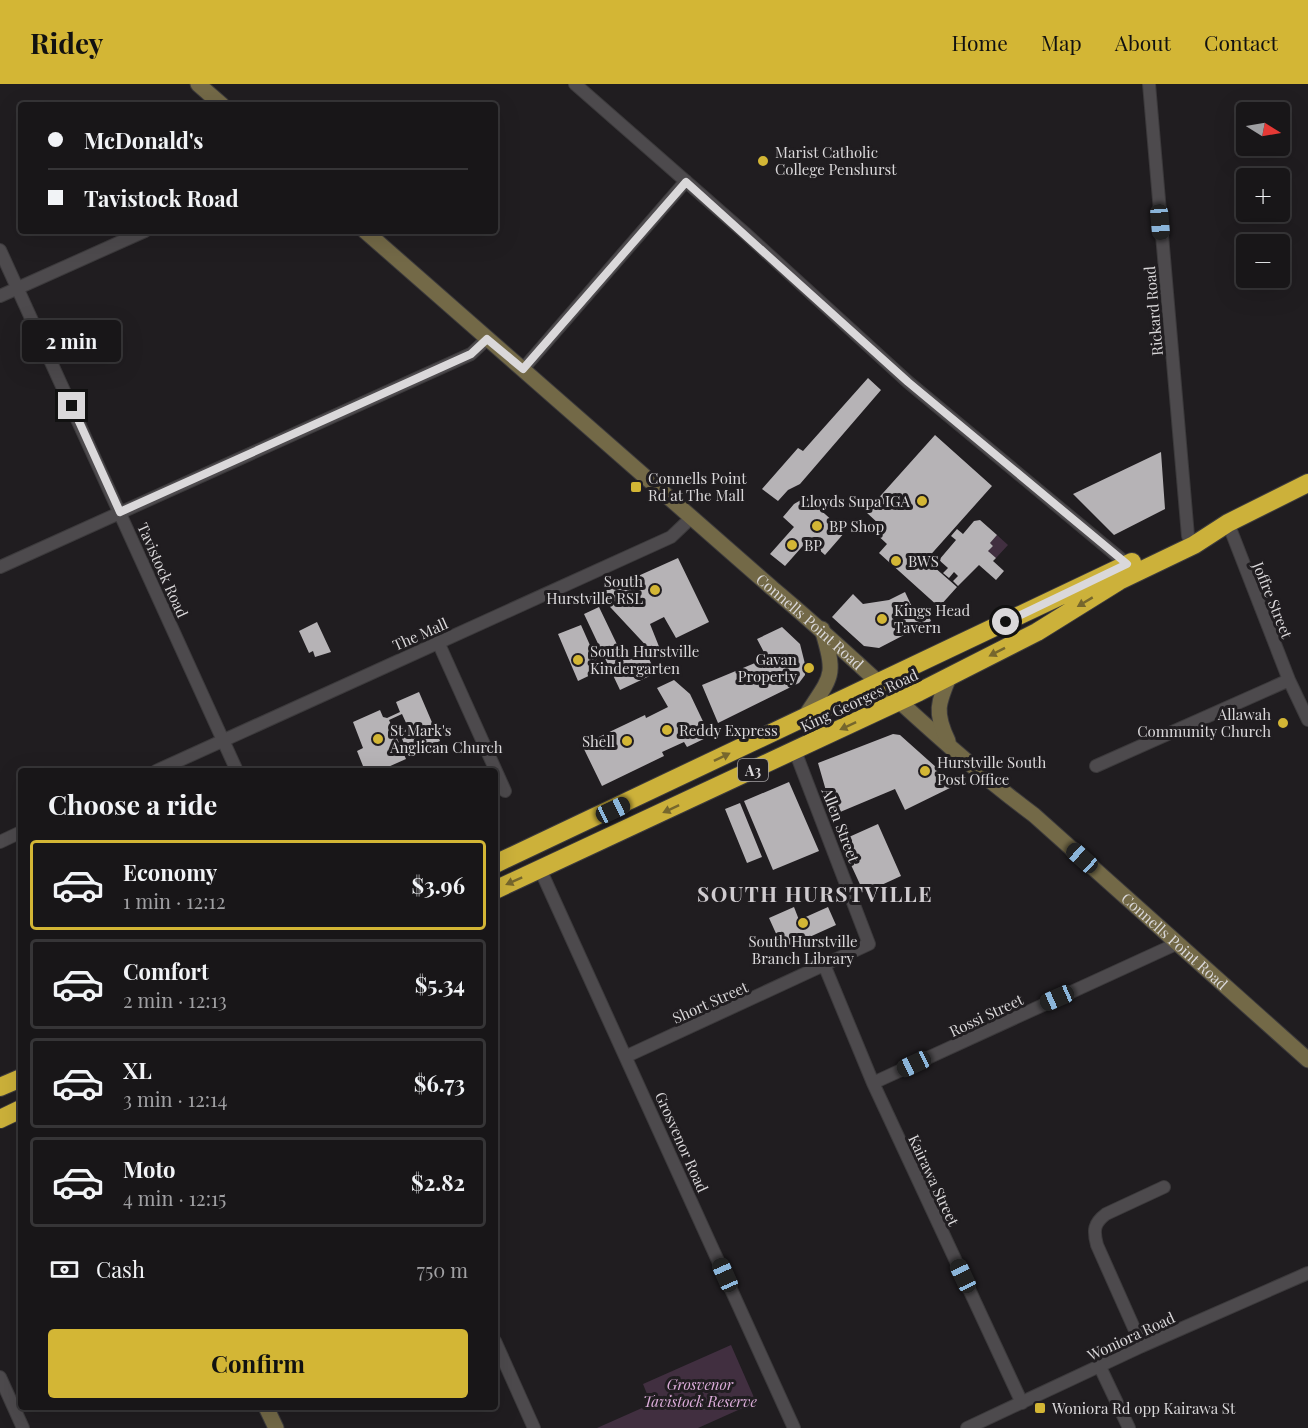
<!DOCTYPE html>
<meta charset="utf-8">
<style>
body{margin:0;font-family:"Playfair Display",serif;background:#211f21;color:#f1f3f6;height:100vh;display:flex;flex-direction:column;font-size:22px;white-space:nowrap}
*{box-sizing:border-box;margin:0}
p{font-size:20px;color:#9f9fa2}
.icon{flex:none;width:33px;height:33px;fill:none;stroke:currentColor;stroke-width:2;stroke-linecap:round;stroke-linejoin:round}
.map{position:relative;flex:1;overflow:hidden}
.side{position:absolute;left:18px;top:684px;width:480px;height:642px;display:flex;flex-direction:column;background:#181618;border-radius:6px;box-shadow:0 6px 24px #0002,0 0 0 2px #363537}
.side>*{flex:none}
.top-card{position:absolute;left:18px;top:18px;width:480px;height:132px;border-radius:6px;box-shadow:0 6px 24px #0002,0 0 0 2px #363537;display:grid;align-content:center;height:132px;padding:0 30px;background:#181618}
.needle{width:39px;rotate:101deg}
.controls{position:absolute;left:1236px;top:18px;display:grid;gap:12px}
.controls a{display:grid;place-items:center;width:54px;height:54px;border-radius:6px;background:#181618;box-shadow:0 6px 24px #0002,0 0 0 2px #363537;font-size:30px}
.end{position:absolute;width:27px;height:27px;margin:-14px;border:8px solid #dad8da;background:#111;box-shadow:0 0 0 3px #111}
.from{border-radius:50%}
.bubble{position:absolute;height:42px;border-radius:6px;background:#181618;box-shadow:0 6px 24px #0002,0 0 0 2px #363537;font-size:20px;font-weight:700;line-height:42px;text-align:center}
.car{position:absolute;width:18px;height:36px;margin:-18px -9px;border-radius:8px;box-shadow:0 0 4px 2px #0007;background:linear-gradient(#222 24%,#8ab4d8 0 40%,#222 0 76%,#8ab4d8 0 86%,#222 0)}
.top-card b{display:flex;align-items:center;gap:21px;height:57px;font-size:22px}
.top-card b+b{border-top:2px solid #363537}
.top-card i{width:15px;height:15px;background:#f1f3f6}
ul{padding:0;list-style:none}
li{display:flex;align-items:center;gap:18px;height:90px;margin:0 12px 9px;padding:0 18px;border:3px solid #363537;border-radius:6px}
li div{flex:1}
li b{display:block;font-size:22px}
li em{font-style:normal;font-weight:700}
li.current{border-color:#d3b635}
li>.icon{width:54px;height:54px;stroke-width:1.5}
h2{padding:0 30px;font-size:27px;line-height:72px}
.pay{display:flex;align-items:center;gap:15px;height:66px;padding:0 30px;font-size:22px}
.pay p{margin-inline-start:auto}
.button{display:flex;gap:12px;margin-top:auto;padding:12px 30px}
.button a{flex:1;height:69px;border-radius:6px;background:#d3b635;color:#111;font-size:24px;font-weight:700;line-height:69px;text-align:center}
header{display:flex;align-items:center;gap:36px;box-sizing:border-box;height:84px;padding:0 30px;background:#d3b635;color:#111}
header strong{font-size:28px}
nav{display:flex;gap:33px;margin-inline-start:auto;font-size:21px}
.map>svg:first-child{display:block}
.green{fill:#412f40}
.building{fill:#b6b3b6}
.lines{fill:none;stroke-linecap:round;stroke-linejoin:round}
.street-casing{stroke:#3c3a3c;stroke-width:14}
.secondary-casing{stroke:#3c3a3c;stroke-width:17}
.highway-casing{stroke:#3c3a3c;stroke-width:20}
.street{stroke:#4d4a4d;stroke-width:12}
.secondary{stroke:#736947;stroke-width:15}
.highway{stroke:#ccb13a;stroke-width:18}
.oneway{fill:#76672d}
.route{stroke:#dad8da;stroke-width:8}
.poi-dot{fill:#d3b635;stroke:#201d20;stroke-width:2}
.labels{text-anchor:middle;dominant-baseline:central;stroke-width:6;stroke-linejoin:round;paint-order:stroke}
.shield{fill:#201d20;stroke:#a2a0a2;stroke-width:1.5}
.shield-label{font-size:14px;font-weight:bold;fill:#dad8da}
.poi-label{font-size:15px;fill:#dad8da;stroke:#201d20;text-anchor:start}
.street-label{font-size:15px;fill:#dad8da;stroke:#201d20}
.park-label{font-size:15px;font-style:italic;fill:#dcadda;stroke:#201d20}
.district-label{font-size:21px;font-weight:bold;letter-spacing:1.5px;fill:#cfcbcf;stroke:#201d20}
</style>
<header>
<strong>Ridey</strong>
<nav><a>Home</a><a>Map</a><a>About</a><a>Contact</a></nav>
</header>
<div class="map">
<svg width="1308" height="1344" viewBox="0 0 1308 1344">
<rect width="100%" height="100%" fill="#201d20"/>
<path class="green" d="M 997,451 L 1008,461 L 996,474 L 988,467 L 993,462 L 990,459 Z
M 731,1261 L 756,1318 L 698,1344 L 597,1344 L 651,1320 L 643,1300 Z"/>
<path class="building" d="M 868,294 L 881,306 L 800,400 L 788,406 L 778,417 L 762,405 L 798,364 L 803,367 Z
M 935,351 L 992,402 L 926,476 L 957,503 L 939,523 L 879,469 L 887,460 L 873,447 L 879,440 L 866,428 Z
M 1161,368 L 1165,425 L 1114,451 L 1073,410 Z
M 806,413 L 845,448 L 825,471 L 808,456 L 785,482 L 770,470 L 794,443 L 783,433 L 794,420 Z
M 980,436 L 997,451 L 990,459 L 993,462 L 988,467 L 996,474 L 993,477 L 1004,487 L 996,496 L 979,481 L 958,502 L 953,497 L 958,492 L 954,488 L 949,494 L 943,489 L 948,484 L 939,476 L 956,456 L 951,452 L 957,445 L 963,450 L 974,437 Z
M 678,474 L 709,538 L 676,554 L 664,533 L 650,540 L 660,565 L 653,569 L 598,510 Z
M 905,508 L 914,527 L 924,522 L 931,537 L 879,564 L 864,562 L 832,533 L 853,510 L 863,520 L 889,516 Z
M 599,523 L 624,575 L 644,565 L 656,589 L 620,606 L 584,530 Z
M 317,538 L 331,568 L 315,573 L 313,567 L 309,569 L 299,547 Z
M 581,541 L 601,586 L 578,597 L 558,550 Z
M 782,543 L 800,560 L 805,580 L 805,591 L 799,599 L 718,639 L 702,601 L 767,574 L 757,555 Z
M 674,596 L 690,610 L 710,652 L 687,663 L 684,658 L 662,668 L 664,672 L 602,702 L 582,661 L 645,631 L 646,634 L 668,623 L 657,604 Z
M 419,608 L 440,657 L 419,666 L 418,664 L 407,667 L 399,647 L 407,641 L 402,630 L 389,636 L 406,675 L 379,687 L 365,687 L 357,667 L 363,664 L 353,638 L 380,626 L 383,633 L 387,634 L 400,628 L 396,618 Z
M 893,650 L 900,651 L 956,701 L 905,726 L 895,705 L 833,731 L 818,679 Z
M 789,698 L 819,767 L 773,786 L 744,717 Z
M 740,719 L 762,773 L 747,779 L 725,725 Z
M 878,740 L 901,792 L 864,809 L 840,757 Z
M 794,823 L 799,836 L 828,823 L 836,841 L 783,865 L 769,834 Z"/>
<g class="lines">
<defs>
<path id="street" d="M 575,0 L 746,150 L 908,298 L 1127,480
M 1149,0 L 1188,452
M 0,166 L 237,687
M 0,212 L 145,147
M 523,285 L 686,97
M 1228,439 L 1289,596 L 1308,636
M 0,483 L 471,270 L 487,255
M 438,558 L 505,707
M 1096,682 L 1289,596
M 156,687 L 671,453 L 692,433
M 0,758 L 21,748
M 540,785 L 794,1344
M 825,883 L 873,999 L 1022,1319
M 627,972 L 869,860 L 795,667
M 873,999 L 1176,860
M 495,1257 L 534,1344
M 1142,1262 L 1097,1161 C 1093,1146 1094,1139 1106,1130 L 1164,1103
M 1100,1283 L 1129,1344
M 0,1293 L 23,1344
M 967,1344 L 1142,1262 L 1308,1189"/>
<g id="secondary">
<path d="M 198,0 L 222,21"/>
<path id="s1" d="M 365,147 L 772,504 C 861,578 941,662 1034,731 L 1308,976"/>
<path d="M 806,631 C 833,590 836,593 822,545"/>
<path d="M 948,657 C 934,628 938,619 950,591"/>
<path d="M 266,1323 L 276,1344"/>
</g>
<path id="highway" d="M 495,780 L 1132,478
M 495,806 L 919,608 L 1037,548 L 1119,497 L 1194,461 L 1228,439 L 1308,399
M 0,1003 L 21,994
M 0,1035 L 21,1025"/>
</defs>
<use href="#street" class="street-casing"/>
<use href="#secondary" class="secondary-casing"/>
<use href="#highway" class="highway-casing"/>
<use href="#street" class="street"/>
<use href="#secondary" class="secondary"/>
<use href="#highway" class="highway"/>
</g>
<defs><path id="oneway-solid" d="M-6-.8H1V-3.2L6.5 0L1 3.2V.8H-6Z" transform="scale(1.5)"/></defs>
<g class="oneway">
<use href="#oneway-solid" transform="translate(1085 518) rotate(149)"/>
<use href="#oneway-solid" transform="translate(997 568) rotate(153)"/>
<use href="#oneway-solid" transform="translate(848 642) rotate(155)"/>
<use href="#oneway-solid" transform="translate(722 673) rotate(-26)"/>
<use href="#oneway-solid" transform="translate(671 725) rotate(155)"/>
<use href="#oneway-solid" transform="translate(514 797) rotate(156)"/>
</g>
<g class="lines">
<path class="route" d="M 72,322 L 120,428 L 471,270 L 487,255 L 523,285 L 686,98 L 908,298 L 1127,480 L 1006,538"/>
</g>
<g class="poi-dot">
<circle cx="763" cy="77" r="6"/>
<rect x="630" y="397" width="12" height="12" rx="3"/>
<circle cx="922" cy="417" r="6"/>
<circle cx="817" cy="442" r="6"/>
<circle cx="792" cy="461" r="6"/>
<circle cx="896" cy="477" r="6"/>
<circle cx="655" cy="506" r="6"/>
<circle cx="882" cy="535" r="6"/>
<circle cx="578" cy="576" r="6"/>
<circle cx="809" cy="584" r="6"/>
<circle cx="1283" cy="639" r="6"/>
<circle cx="667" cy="646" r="6"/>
<circle cx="378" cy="655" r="6"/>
<circle cx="627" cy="657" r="6"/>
<circle cx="925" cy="687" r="6"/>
<circle cx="803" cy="839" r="6"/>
<rect x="1034" y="1318" width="12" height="12" rx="3"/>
</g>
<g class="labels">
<rect class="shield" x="738" y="675" width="30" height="22" rx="4.5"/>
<g class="shield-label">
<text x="753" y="686">A3</text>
</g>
<g class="poi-label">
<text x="775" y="68">Marist Catholic<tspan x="775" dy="17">College Penshurst</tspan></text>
<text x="648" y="394">Connells Point<tspan x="648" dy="17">Rd at The Mall</tspan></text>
<text x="910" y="417" text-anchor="end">Lloyds Supa IGA</text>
<text x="829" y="442">BP Shop</text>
<text x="804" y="461">BP</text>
<text x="908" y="477">BWS</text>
<text x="643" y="497" text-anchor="end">South<tspan x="643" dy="17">Hurstville RSL</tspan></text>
<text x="894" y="526">Kings Head<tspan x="894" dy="17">Tavern</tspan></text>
<text x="590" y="567">South Hurstville<tspan x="590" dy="17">Kindergarten</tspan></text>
<text x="797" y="575" text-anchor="end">Gavan<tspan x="797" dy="17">Property</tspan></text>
<text x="1271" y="630" text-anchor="end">Allawah<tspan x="1271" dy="17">Community Church</tspan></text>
<text x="390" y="646">St Mark's<tspan x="390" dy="17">Anglican Church</tspan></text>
<text x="679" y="646">Reddy Express</text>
<text x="615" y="657" text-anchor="end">Shell</text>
<text x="937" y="678">Hurstville South<tspan x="937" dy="17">Post Office</tspan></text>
<text x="803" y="857" text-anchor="middle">South Hurstville<tspan x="803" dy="17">Branch Library</tspan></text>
<text x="1052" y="1324">Woniora Rd opp Kairawa St</text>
</g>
<g class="street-label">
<text transform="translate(1153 227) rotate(-95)">Rickard Road</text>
<text transform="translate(163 486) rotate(66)">Tavistock Road</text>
<text transform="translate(1273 516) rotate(68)">Joffre Street</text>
<text stroke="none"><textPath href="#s1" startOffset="592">Connells Point Road</textPath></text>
<text transform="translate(420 550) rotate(-24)">The Mall</text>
<text transform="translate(859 616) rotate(-25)">King Georges Road</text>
<text transform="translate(841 741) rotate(69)">Allen Street</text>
<text stroke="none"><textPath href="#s1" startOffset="1077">Connells Point Road</textPath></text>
<text transform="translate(710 918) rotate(-24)">Short Street</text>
<text transform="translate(986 931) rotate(-25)">Rossi Street</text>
<text transform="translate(682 1058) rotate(66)">Grosvenor Road</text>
<text transform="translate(934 1096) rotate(65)">Kairawa Street</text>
<text transform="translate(1131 1252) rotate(-25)">Woniora Road</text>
</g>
<g class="park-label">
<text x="700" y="1300">Grosvenor<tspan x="700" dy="17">Tavistock Reserve</tspan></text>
</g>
<g class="district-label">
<text x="815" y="809">SOUTH HURSTVILLE</text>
</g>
</g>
</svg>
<div class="controls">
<a><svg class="needle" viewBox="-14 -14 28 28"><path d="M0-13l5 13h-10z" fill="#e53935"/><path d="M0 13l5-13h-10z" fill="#9f9fa2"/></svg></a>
<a>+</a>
<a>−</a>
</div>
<i class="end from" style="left:1006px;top:538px"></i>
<i class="end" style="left:72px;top:322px"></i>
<div class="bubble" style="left:22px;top:236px;width:99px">2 min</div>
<i class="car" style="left:1160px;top:138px;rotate:175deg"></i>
<i class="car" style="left:613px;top:726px;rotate:65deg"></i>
<i class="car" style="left:1082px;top:774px;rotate:312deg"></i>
<i class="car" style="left:1057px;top:914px;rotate:246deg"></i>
<i class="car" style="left:914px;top:980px;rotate:245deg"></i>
<i class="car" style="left:725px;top:1191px;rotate:336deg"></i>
<i class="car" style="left:963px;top:1192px;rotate:335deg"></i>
<div class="top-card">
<b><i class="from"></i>McDonald's</b>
<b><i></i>Tavistock Road</b>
</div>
<section class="side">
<h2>Choose a ride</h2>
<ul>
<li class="current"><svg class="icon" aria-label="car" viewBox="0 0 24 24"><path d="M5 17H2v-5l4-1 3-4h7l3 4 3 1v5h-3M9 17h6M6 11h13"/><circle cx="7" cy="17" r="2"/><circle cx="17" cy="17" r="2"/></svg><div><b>Economy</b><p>1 min · 12:12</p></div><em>$3.96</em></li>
<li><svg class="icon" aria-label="car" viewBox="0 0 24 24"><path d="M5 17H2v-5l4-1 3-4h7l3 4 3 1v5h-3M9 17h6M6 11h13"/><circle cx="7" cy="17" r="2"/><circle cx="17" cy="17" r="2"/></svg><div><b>Comfort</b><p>2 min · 12:13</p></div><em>$5.34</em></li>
<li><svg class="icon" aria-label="car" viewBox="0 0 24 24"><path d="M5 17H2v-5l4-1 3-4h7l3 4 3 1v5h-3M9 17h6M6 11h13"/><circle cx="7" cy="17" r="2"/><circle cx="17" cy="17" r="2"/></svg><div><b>XL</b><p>3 min · 12:14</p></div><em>$6.73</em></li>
<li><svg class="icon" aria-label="car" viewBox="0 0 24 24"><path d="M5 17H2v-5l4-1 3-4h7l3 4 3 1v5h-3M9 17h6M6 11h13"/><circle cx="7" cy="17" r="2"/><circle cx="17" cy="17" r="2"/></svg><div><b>Moto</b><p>4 min · 12:15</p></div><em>$2.82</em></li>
</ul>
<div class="pay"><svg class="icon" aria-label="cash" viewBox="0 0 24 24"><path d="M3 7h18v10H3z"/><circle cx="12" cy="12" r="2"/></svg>Cash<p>750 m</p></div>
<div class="button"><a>Confirm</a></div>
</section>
</div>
